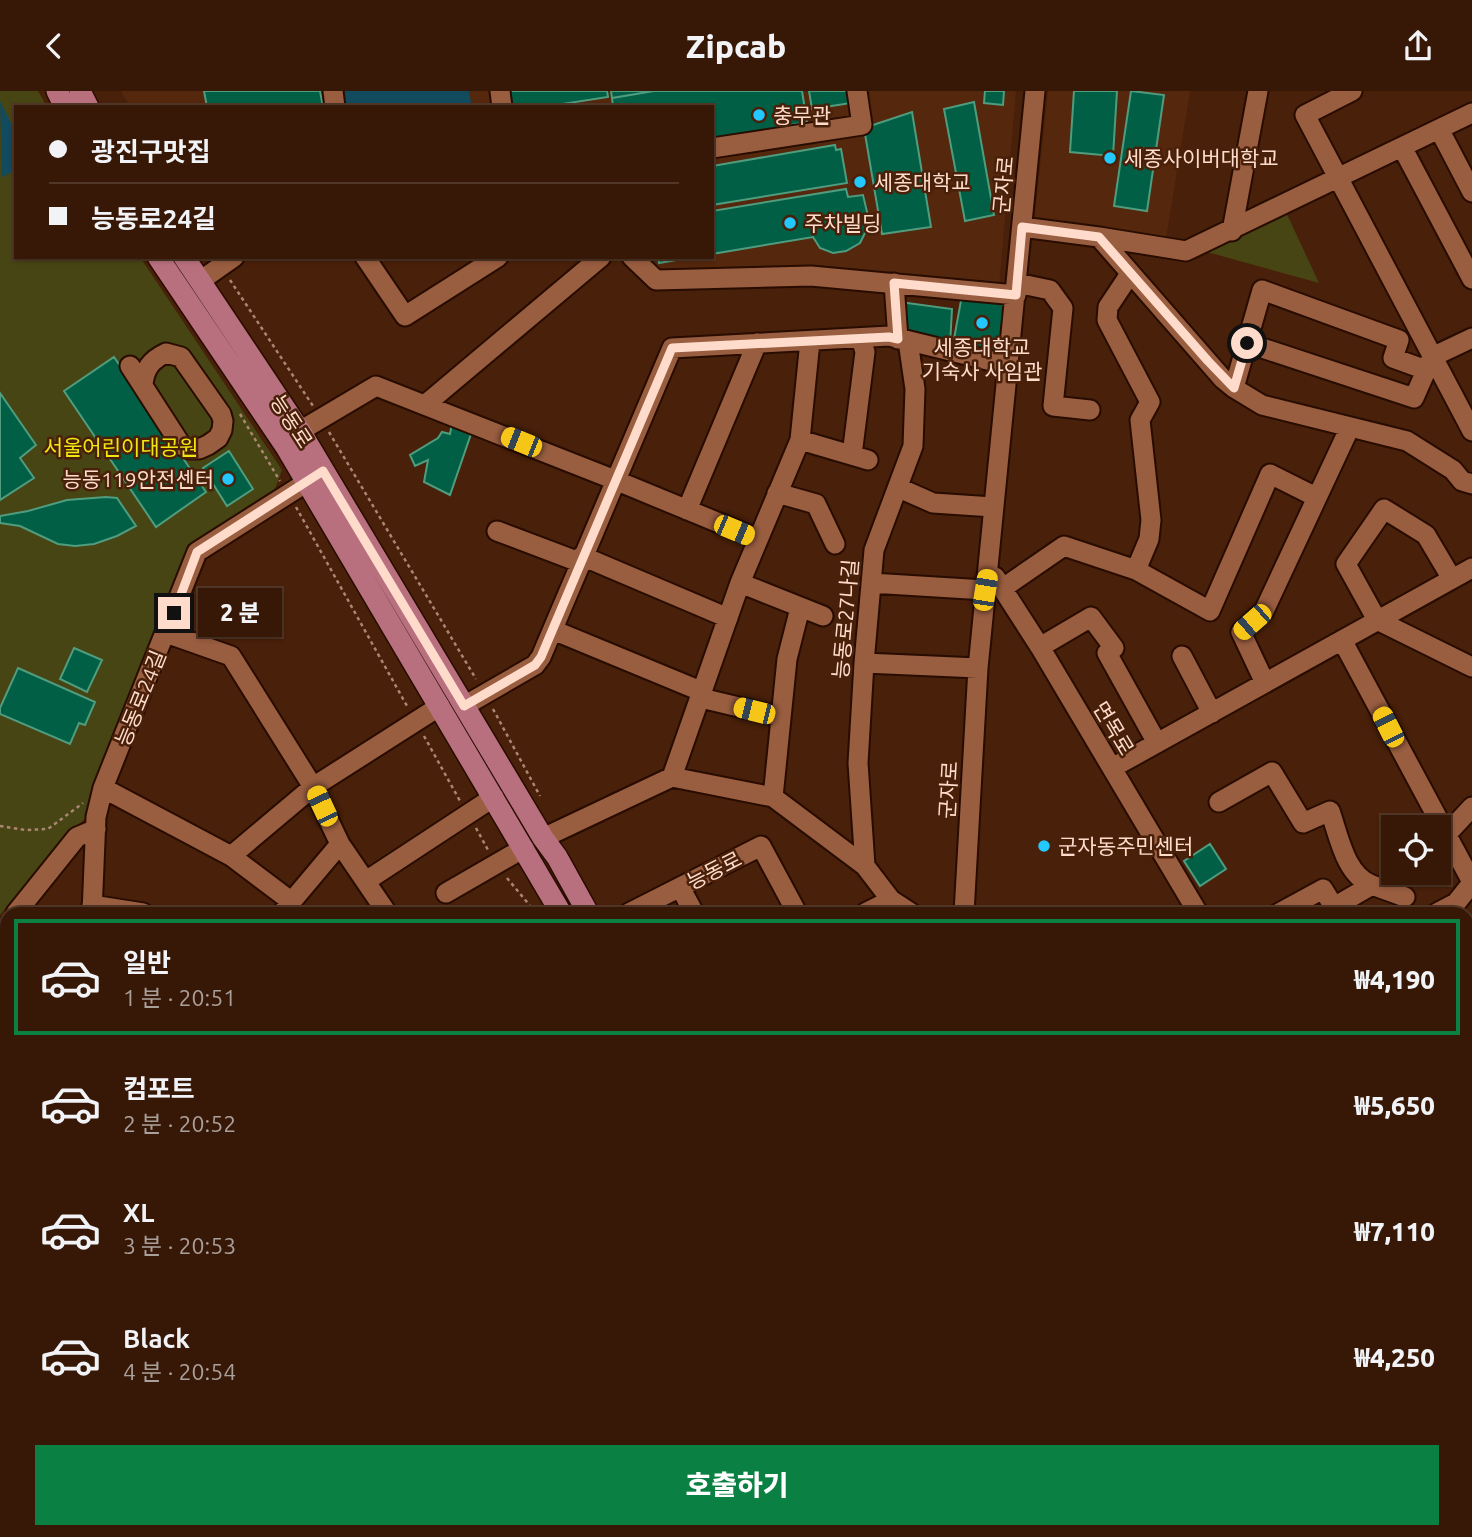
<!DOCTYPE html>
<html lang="ko">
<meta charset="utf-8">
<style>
body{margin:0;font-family:Ubuntu,"Noto Sans KR",sans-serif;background:#422515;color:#f1f3f6;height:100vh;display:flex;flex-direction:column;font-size:26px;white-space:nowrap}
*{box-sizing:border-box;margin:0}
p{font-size:23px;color:#aaa09b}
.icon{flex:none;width:38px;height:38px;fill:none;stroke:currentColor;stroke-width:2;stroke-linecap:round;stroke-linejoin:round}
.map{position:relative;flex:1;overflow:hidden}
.side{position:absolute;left:0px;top:816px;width:1474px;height:632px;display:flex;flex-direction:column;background:#371807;border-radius:21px 21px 0 0;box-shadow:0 2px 5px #0004,0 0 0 2px #513728}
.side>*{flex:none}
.hud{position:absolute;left:14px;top:14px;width:700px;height:154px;border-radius:0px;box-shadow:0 2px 5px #0004,0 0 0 2px #513728;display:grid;align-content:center;height:154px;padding:0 35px;background:#371807}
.tools{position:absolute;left:1381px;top:724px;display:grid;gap:14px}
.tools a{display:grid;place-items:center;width:70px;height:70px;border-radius:0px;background:#371807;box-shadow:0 2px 5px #0004,0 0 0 2px #513728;font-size:35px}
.end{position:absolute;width:32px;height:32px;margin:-16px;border:9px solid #fedbcb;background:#111;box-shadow:0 0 0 4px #111}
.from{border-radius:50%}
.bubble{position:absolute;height:49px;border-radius:0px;background:#371807;box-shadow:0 2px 5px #0004,0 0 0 2px #513728;font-size:23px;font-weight:800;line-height:49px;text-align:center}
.car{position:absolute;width:21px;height:42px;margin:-21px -10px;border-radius:9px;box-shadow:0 0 5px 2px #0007;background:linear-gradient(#f5c518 24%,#345 0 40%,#f5c518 0 76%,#345 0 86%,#f5c518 0)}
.hud b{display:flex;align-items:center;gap:24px;height:66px;font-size:26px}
.hud b+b{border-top:2px solid #513728}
.hud i{width:18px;height:18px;background:#f1f3f6}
ul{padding:12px 0 0;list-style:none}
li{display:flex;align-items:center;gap:21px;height:116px;margin:0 14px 10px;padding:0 21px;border:4px solid transparent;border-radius:0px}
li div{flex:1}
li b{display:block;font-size:26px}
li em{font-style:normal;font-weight:800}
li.on{border-color:#0b8043}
li>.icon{width:63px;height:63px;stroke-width:1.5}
.button{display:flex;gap:14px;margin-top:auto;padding:14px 35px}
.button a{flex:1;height:80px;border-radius:0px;background:#0b8043;color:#fff;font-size:28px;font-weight:800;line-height:80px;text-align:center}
header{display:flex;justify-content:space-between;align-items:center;height:91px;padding:0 35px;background:#371807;font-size:32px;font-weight:800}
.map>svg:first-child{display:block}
.built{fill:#55270c}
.green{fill:#474513}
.water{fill:#124a5e}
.building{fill:#005f44;stroke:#4f9c7f;stroke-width:2}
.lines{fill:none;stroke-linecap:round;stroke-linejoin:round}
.minor-casing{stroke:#280c00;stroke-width:23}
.major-casing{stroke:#280c00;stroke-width:24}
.path{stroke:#ac8673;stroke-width:2.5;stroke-dasharray:3.5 3.5;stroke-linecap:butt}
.minor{stroke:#995d40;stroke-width:19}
.major{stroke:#b8707e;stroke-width:21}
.route{stroke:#fedbcb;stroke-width:9}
.poi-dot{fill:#23c9fe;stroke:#492009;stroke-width:2.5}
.labels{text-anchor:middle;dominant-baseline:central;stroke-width:5;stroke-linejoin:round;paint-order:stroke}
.poi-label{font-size:21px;fill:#fedbcb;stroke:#492009;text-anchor:start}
.street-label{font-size:21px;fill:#fedbcb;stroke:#492009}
.park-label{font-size:21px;fill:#f0e711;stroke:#492009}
</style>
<header><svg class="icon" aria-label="back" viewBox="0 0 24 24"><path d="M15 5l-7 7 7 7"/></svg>Zipcab<svg class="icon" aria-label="share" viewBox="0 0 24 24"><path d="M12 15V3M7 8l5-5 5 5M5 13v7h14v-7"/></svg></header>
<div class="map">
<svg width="1472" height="1446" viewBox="0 0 1472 1446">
<rect width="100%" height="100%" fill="#492009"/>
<path class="built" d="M 121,0 L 1016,0 L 999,196 L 659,181 L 644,166 L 712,166 L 712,16 L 130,16 Z
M 1048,0 L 1190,0 L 1166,148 L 1034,133 Z"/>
<path class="green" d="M 0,0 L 38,0 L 47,16 L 16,16 L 16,166 L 140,166 L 282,379 L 273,403 L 189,456 L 88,725 L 61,749 L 0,824 Z
M 1285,119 L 1319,192 L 1200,159 Z
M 0,997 L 7,1005 L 7,1036 L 0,1052 Z"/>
<path class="water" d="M 341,0 L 469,0 L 472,16 L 344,16 Z
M 0,10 L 16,42 L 16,79 L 2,86 Z"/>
<path class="building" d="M 204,0 L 320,0 L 323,16 L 207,16 Z
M 503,0 L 607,0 L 608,6 L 543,16 L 505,16 Z
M 611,0 L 654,0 L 612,7 Z
M 654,0 L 802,0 L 807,31 L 712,49 L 712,16 L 613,16 L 612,7 Z
M 809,0 L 850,0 L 851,12 L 812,18 Z
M 985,0 L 1004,0 L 1003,14 L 984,12 Z
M 1074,0 L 1117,0 L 1113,65 L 1070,61 Z
M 1131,0 L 1164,4 L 1147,120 L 1114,115 Z
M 974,11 L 994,124 L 965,130 L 944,18 Z
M 912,21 L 931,136 L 882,143 L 864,37 Z
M 835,54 L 836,59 L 841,58 L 847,92 L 712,114 L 712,75 Z
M 846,98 L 848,106 L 863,104 L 868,125 L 867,138 L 860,152 L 846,160 L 833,162 L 820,157 L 813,146 L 712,163 L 712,120 Z
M 658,166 L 693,166 L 659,172 Z
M 962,204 L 1011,208 L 1004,270 L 952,259 Z
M 900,211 L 952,218 L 950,254 L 903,244 Z
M 114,266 L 206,401 L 156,436 L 64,300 Z
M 0,302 L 36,354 L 20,367 L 34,387 L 0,409 Z
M 452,332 L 472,340 L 450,404 L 424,391 L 428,369 L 415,375 L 410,364 L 438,347 L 442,341 L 450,343 Z
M 229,360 L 253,398 L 227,415 L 203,377 Z
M 106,406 L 117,407 L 136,435 L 117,445 L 94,453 L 75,455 L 58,453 L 20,435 L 0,432 L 0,425 L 28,420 L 67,409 Z
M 74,557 L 102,569 L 87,601 L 60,588 Z
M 18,577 L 95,611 L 85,634 L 79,632 L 70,653 L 0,623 L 0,617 Z
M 1210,753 L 1226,778 L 1200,795 L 1184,770 Z
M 1466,936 L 1472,947 L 1472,964 L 1466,967 Z
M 1466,1009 L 1472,1009 L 1472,1031 L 1466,1032 Z
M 1472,1073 L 1472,1098 L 1468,1100 L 1466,1076 Z
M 1472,1144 L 1472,1184 L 1469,1185 L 1466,1181 L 1466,1147 Z"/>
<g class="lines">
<defs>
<path id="minor" d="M 333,0 L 335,16
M 500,0 L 502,16
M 1352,0 L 1305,24 L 1472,340
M 1439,38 L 1472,101
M 1402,56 L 1472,188
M 712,57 L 862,34 L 857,0
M 1022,136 L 1099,146 L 1223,288 L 1234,297 L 1262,314 L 1407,350 L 1453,379 L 1462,390 L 1472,393
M 1232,140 L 1258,0
M 1099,146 L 1186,160 L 1472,22
M 365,166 L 405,225 L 498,166
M 632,166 L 656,189 L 811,185 L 1016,204
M 1130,183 L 1108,216 L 1107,229 L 1150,311 L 1140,329 L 1151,429 L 1149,448 L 1136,479
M 200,190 L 234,166
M 894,192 L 898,248
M 1017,192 L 1050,199 L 1063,217 L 1053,315 L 1090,319
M 1247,252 L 1414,307 L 1432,266 L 1472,247
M 130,275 L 181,354 L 189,358 L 199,358 L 208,354 L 218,347 L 222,339 L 223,330 L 221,323 L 181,266 L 166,262 C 151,269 144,278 143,295
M 1234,297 L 1262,199 L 1399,249 L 1393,267 L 1426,279
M 426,313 L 601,166
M 300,340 L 376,295 L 615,389 L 758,448
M 800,349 L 868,369
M 852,364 L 865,261 L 861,247
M 899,397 L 933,412 L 993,416
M 777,402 L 816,413 L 835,453
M 687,419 L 757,252
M 497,440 L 579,471
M 582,465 L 728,527
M 995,486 L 1040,556 L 1198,822
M 1452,488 L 1426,444 L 1384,418 L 1346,473 L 1377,529 L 1472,576
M 740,492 L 823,525
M 871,492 L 985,499
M 1003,497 L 1064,455 L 1136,479 L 1210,520 L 1270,383 L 1316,406
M 553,539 L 703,601
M 166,542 L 231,565 L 313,696 L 340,753 L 387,822
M 1342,549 L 1472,791
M 1040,556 L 1091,526 L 1114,557 L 1107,562 L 1157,652
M 1182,565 L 1212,622
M 864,572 L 978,577
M 1265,592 L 1241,541 L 1264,520 L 1350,336
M 701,607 L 781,626
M 464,615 L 535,574 L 541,566 L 672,257 L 889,245 L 1008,274
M 1112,677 L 1472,477
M 672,686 L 740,492 L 800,349 L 810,250
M 103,697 L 231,765 L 313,696 L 440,615
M 773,706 L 787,568 L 800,517
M 1219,711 L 1272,681 L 1303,732 L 1330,720 C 1339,745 1345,784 1372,794
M 1446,744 L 1472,716
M 543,747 L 672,686 L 773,706 L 865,775 L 891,809 L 911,822
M 231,765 L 292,811
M 865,775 L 858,672 L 864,572 L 874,459 L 913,355 L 915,298 L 908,250
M 366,790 L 494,706
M 680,796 L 694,822
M 446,802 L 524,757
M 92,814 L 143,822
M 16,822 L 77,746 L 96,738
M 92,822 L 96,726 L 103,697 L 197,461 L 307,391
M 282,822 L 340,753
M 629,822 L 761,755 L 797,822
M 865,822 L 891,809
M 964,822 L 978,577 L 1035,0
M 1279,822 L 1323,798 L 1334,816 L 1372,794 L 1405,806
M 1437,822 L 1456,812 L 1472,792
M 1466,840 L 1472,855
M 0,845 L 7,835
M 1466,878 L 1472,866
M 1466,909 L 1472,911
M 1466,926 L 1472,938
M 0,980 L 7,991
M 1466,997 L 1472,997
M 1466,1070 L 1472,1067
M 0,1072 L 7,1062
M 1466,1107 L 1472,1118
M 0,1177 L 7,1176
M 1466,1195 L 1472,1192
M 1466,1302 L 1472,1313
M 0,1402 L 7,1417
M 19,1440 L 21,1446
M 201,1440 L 204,1446
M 335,1440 L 338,1446
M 740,1440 L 744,1446
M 1120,1440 L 1122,1446
M 309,1446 L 321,1440
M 631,1446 L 643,1440
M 946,1446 L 958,1440"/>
<path id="major" d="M 57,0 L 65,16
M 80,0 L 88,16
M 158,166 L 286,356 L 561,822
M 184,166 L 300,340 L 543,747 L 557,766 L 588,822
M 1466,1383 L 1472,1380
M 1466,1422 L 1472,1420
M 900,1440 L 903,1446
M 923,1440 L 926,1446
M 1335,1446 L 1347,1440
M 1418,1446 L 1430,1440"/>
</defs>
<use href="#minor" class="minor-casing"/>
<use href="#major" class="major-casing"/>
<path class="path" d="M 230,189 L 313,315
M 240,323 L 280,390
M 329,341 L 476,588
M 296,416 L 407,615
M 493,618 L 540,705
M 424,645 L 460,710
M 0,735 L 25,739 L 48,738 L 83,712
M 476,737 L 488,759
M 507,787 L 536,822
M 1466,1343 L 1472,1341
M 871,1440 L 874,1446
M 1275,1446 L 1287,1440"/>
<use href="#minor" class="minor"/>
<use href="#major" class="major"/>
</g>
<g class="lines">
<path class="route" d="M 174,522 L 197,461 L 323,380 L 464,615 L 535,574 L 541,566 L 672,257 L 889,246 L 898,248 L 894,192 L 1016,204 L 1022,136 L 1099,146 L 1208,270 L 1234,297 L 1247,252"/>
</g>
<g class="poi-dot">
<circle cx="759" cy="24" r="7"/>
<circle cx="1110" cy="67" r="7"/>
<circle cx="860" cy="91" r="7"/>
<circle cx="790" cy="132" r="7"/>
<circle cx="982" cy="232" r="7"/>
<circle cx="228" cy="388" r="7"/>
<circle cx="1044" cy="755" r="7"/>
</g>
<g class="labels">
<g class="poi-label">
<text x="773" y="24">충무관</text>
<text x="1124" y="67">세종사이버대학교</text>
<text x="874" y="91">세종대학교</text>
<text x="804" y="132">주차빌딩</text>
<text x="982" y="256" text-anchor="middle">세종대학교<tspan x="982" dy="24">기숙사 사임관</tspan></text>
<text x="214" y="388" text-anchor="end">능동119안전센터</text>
<text x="1058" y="755">군자동주민센터</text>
</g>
<g class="street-label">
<text transform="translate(1003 94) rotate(-85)">군자로</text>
<text transform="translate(292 330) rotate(57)">능동로</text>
<text transform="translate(845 528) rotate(-85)">능동로27나길</text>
<text transform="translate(140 607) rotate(-68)">능동로24길</text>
<text transform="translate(1114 637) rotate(59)">면목로</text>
<text transform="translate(948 699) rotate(-87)">군자로</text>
<text transform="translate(714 779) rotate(-27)">능동로</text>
</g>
<g class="park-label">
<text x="121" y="356">서울어린이대공원</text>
</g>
</g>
</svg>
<div class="tools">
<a><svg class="icon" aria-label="locate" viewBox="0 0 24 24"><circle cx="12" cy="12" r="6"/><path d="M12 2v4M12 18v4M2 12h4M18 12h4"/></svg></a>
</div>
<i class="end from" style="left:1247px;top:252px"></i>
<i class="end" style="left:174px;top:522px"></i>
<div class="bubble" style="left:198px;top:497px;width:84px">2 분</div>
<i class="car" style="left:521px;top:351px;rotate:292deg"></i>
<i class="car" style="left:734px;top:439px;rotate:113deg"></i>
<i class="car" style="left:985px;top:499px;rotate:9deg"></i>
<i class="car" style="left:1252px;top:531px;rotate:229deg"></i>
<i class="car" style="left:754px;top:620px;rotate:284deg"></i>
<i class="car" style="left:1388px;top:636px;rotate:333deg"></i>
<i class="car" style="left:322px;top:715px;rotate:335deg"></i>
<div class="hud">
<b><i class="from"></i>광진구맛집</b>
<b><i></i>능동로24길</b>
</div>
<section class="side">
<ul>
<li class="on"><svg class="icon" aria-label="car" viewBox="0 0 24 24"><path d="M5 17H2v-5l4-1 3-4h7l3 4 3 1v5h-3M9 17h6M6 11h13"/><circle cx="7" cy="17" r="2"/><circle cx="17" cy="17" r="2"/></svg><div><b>일반</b><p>1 분 · 20:51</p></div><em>₩4,190</em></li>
<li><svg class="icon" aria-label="car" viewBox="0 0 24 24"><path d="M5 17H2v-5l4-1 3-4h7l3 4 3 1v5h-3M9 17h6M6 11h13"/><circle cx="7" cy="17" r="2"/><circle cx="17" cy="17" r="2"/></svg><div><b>컴포트</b><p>2 분 · 20:52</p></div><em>₩5,650</em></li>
<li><svg class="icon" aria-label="car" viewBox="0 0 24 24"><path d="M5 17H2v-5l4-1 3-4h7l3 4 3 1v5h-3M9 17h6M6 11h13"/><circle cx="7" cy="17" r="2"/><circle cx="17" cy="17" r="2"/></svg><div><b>XL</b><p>3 분 · 20:53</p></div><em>₩7,110</em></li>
<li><svg class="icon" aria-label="car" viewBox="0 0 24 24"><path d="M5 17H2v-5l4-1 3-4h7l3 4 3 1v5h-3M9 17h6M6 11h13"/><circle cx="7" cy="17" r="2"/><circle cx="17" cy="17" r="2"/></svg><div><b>Black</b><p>4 분 · 20:54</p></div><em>₩4,250</em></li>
</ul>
<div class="button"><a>호출하기</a></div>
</section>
</div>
